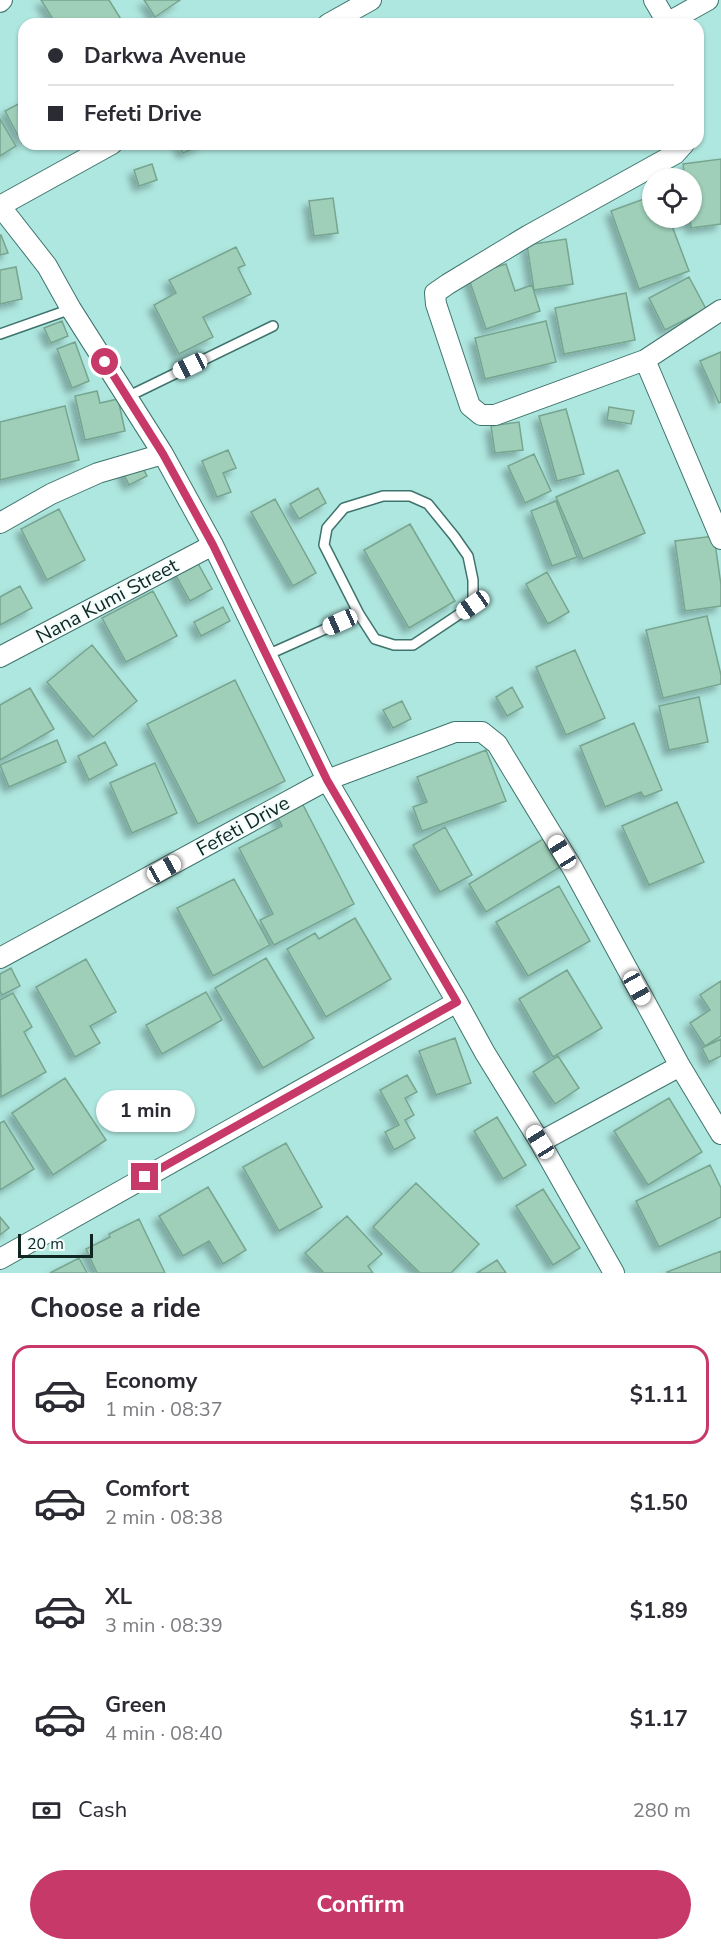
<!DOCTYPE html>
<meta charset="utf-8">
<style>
body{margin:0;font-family:"Nunito Sans",sans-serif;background:#f7f7f7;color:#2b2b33;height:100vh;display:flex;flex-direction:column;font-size:22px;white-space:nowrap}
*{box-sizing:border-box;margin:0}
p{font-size:20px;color:#7c7c81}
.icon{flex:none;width:33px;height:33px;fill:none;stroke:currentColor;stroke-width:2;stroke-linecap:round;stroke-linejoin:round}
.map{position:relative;height:1273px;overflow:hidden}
.side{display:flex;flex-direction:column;background:#fff;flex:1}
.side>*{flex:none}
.banner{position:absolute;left:18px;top:18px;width:686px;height:132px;border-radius:18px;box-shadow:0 2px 4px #0004;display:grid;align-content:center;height:132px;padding:0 30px;background:#fff}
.controls{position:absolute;left:642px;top:168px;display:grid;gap:12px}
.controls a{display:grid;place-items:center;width:60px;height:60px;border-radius:50%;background:#fff;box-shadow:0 2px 4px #0004;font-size:30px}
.scale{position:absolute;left:18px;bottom:15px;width:75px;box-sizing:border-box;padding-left:6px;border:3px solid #0f2623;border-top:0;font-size:16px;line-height:21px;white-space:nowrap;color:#0f2623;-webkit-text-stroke:4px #f3fefc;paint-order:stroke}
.end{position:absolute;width:27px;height:27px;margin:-14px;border:8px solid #c63968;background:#fff;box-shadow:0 0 0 3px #fff}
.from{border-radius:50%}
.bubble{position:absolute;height:42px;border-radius:21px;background:#fff;box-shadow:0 2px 4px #0004;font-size:20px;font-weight:700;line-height:42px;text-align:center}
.car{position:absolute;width:18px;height:36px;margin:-18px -9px;border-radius:8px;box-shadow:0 0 4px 2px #0007;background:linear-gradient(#fff 24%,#345 0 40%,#fff 0 76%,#345 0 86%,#fff 0)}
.banner b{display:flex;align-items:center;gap:21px;height:57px;font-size:22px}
.banner b+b{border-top:2px solid #e1e1e2}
.banner i{width:15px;height:15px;background:#2b2b33}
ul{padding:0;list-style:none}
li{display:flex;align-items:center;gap:18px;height:99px;margin:0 12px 9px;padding:0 18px;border:3px solid transparent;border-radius:18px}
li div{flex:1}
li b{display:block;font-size:22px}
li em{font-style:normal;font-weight:700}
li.current{border-color:#c63968}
li>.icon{width:54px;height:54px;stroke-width:1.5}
h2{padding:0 30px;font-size:27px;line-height:72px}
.pay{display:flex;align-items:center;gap:15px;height:66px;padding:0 30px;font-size:22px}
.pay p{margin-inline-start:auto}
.action{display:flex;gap:12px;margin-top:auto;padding:12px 30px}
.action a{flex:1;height:69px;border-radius:36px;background:#c63968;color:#fff;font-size:24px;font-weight:700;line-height:69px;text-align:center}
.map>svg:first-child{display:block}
.building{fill:#9fcfb8;stroke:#76a590;stroke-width:1.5;filter:url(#shadow)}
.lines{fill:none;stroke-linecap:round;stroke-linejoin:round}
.service-casing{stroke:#3e746d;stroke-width:12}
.minor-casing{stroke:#3e746d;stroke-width:22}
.service{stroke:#fff;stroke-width:9}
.minor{stroke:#fff;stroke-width:20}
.route{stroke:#c63968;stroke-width:8}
.labels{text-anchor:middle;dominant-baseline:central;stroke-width:4.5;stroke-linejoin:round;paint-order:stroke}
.street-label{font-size:20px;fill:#0f2623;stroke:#f3fefc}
</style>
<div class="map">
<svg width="721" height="1273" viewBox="0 0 721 1273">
<defs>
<filter id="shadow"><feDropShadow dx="-5.5" dy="5.5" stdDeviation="3" flood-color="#0004"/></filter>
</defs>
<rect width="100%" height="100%" fill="#aee7df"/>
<path class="building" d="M 41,0 L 109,0 L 124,24 L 56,24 Z
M 144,0 L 180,0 L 155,17 Z
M 24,101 L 24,142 L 22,143 L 5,111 Z
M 0,119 L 16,146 L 0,156 Z
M 179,144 L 204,144 L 183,153 Z
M 721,159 L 721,224 L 691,228 L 690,218 L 692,218 L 692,178 L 685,178 L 683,164 Z
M 152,164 L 157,180 L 139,186 L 134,170 Z
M 652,196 L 652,218 L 669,218 L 689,271 L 639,289 L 611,211 Z
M 333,198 L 338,233 L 314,236 L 309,201 Z
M 0,235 L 1,235 L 8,253 L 0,255 Z
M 566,239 L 573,284 L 534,290 L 527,245 Z
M 236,247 L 245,265 L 238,268 L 251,294 L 203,317 L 213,337 L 179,354 L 154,305 L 176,293 L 169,280 Z
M 506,264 L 515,291 L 532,285 L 540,311 L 486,329 L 468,276 Z
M 16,267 L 22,299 L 0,304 L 0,270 Z
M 689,277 L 706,309 L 665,330 L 649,298 Z
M 626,293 L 635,340 L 564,354 L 555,308 Z
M 62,321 L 68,336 L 51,343 L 44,328 Z
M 546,321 L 556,362 L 485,379 L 475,338 Z
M 75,342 L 89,381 L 72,388 L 57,349 Z
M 721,352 L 721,402 L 719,403 L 700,361 Z
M 97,391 L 100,403 L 118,399 L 125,431 L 85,440 L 75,396 Z
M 65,406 L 79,460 L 0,480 L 0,422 Z
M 609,407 L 634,411 L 631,424 L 607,420 Z
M 566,409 L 584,474 L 557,481 L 539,416 Z
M 519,422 L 523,450 L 495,453 L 491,426 Z
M 228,450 L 236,468 L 223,473 L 231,492 L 217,497 L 202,461 Z
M 534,454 L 551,491 L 525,503 L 508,466 Z
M 137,457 L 147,476 L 129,485 L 120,466 Z
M 618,470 L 645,533 L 583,559 L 556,497 Z
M 318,488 L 326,503 L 299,519 L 290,504 Z
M 275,499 L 316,573 L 293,586 L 251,512 Z
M 556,501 L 577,557 L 552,566 L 531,511 Z
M 59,509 L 85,560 L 47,580 L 21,529 Z
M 410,524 L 455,601 L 409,628 L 364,550 Z
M 714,536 L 721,585 L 721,606 L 685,611 L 675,541 Z
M 195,558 L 212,589 L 190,601 L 173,570 Z
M 547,572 L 569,612 L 548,624 L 526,584 Z
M 20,586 L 32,608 L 0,625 L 0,597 Z
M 153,591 L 177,636 L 126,662 L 102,618 Z
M 223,607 L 230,621 L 201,636 L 194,622 Z
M 707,616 L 721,675 L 721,684 L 663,698 L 646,630 Z
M 92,645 L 137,701 L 93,737 L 47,682 Z
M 575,650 L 605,718 L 566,735 L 536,667 Z
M 235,680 L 285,781 L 198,824 L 147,724 Z
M 512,687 L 523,707 L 507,716 L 496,697 Z
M 30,688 L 54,729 L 0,760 L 0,705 Z
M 699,697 L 708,742 L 669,750 L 659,706 Z
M 402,701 L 411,719 L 393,728 L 383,710 Z
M 634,723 L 662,790 L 644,797 L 641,792 L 605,807 L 580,746 Z
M 57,740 L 66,762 L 9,787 L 0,765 Z
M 105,742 L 117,765 L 89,780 L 78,756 Z
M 486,750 L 506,801 L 422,831 L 413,807 L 427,802 L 417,777 Z
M 155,763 L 177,813 L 132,833 L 110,783 Z
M 300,799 L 354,904 L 274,945 L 260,920 L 273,914 L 239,848 L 282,826 L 275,812 Z
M 677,802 L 704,862 L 649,885 L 622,826 Z
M 445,827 L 472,875 L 440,892 L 413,845 Z
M 548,836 L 565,864 L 486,912 L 469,884 Z
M 234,879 L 270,945 L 213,976 L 177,908 Z
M 559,886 L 590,941 L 528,976 L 496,922 Z
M 355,918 L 391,979 L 326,1017 L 287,949 L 315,933 L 319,939 Z
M 266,958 L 314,1038 L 263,1068 L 215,988 Z
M 86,959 L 116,1012 L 90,1026 L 100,1043 L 75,1057 L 36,987 Z
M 11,968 L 20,986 L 2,995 L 0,991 L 0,974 Z
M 567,970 L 602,1028 L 553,1057 L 519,999 Z
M 721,981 L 721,1036 L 705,1046 L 690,1023 L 710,1010 L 700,995 Z
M 206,992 L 222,1020 L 162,1054 L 146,1025 Z
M 13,993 L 32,1027 L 24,1032 L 46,1072 L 1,1097 L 0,1000 Z
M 455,1038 L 471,1083 L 436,1095 L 419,1051 Z
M 721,1039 L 721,1056 L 709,1062 L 702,1048 Z
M 558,1056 L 579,1088 L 555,1104 L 533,1072 Z
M 407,1075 L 417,1092 L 405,1098 L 414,1115 L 405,1120 L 415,1138 L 394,1150 L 385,1132 L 399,1125 L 380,1090 Z
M 65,1078 L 106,1140 L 53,1175 L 12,1113 Z
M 669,1098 L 702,1152 L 648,1185 L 614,1131 Z
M 497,1117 L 526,1165 L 503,1179 L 474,1131 Z
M 4,1121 L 34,1169 L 0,1190 L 0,1123 Z
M 286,1143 L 322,1207 L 279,1231 L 243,1167 Z
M 710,1165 L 721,1188 L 721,1217 L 659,1247 L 636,1201 Z
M 416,1183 L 479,1244 L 451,1273 L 420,1273 L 373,1227 Z
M 208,1187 L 246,1250 L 223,1264 L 209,1241 L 183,1256 L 159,1216 Z
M 543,1189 L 580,1248 L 553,1265 L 516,1206 Z
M 347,1216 L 382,1254 L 368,1266 L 373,1273 L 324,1273 L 305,1253 Z
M 0,1217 L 9,1228 L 0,1235 Z
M 139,1219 L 165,1273 L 97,1273 L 86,1249 L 110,1237 L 109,1234 Z
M 721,1251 L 721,1273 L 668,1273 L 667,1272 Z
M 79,1258 L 87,1273 L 50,1273 Z
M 497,1260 L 506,1273 L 477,1273 Z"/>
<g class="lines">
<defs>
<path id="service" d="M 0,334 L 71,309
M 127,397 L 273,326
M 383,496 L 410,496 L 428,504 L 454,536 L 468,556 L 473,580 L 473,605 L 413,645 L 394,645 L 375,639 L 359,614 L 324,545 L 327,528 L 344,508 Z
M 267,655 L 359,614"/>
<path id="minor" d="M 654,0 L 668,24
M 0,2 L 2,0
M 667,23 L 708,0
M 328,24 L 371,0
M 0,206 L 47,266 L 71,309 L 163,454 L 213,545 L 327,780 L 457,1002 L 485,1053 L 540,1142 L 614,1273
M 0,206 L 112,144
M 721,310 L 645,360 L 721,539
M 645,360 L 495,415 L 481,415 L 470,406 L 436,304 L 435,293 L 448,284 L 529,235 L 675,154 L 684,144
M 0,523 L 51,494 L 98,473 L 163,454
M 0,657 L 213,545
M 0,958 L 327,780 L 455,732 L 482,732 L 497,744 L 573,869 L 680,1066 L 721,1134
M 540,1142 L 680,1066
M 0,1259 L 457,1002"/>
</defs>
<use href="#service" class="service-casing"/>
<use href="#minor" class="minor-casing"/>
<use href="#service" class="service"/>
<use href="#minor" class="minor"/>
</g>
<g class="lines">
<path class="route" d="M 105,362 L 163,454 L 213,545 L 327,780 L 457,1002 L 145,1177"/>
</g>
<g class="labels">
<g class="street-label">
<text transform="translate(107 601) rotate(-28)">Nana Kumi Street</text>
<text transform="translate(243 826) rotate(-29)">Fefeti Drive</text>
</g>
</g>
</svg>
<div class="controls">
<a><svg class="icon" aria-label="locate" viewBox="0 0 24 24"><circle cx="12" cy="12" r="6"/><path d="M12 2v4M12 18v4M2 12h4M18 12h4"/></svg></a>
</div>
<div class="scale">20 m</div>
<i class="end from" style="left:105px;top:362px"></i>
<i class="end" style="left:145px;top:1177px"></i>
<div class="bubble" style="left:96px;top:1090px;width:99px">1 min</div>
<i class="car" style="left:190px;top:366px;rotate:244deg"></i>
<i class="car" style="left:473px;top:605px;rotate:235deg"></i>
<i class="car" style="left:340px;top:622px;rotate:246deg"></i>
<i class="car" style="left:562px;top:852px;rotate:328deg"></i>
<i class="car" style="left:164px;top:869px;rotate:61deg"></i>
<i class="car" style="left:637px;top:988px;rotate:151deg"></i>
<i class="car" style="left:540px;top:1142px;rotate:328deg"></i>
<div class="banner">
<b><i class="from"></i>Darkwa Avenue</b>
<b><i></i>Fefeti Drive</b>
</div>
</div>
<section class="side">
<h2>Choose a ride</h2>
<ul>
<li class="current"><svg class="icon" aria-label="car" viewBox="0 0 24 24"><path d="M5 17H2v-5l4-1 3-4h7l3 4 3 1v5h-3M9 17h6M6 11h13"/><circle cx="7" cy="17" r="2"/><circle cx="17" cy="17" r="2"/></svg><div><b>Economy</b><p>1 min · 08:37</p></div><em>$1.11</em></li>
<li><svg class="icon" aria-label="car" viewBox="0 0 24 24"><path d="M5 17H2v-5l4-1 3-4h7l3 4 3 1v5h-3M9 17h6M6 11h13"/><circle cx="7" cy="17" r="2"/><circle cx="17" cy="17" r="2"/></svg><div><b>Comfort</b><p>2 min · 08:38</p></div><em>$1.50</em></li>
<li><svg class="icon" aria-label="car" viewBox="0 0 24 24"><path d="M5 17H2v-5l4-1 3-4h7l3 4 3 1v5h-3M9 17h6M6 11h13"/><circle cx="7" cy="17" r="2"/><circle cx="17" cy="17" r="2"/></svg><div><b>XL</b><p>3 min · 08:39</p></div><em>$1.89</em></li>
<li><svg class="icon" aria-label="car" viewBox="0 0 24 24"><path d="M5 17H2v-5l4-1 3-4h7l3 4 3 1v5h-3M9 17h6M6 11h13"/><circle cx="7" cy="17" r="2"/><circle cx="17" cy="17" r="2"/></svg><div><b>Green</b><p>4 min · 08:40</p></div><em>$1.17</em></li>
</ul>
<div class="pay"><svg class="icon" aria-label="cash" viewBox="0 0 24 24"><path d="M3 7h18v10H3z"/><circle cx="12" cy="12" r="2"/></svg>Cash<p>280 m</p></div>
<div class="action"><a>Confirm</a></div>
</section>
